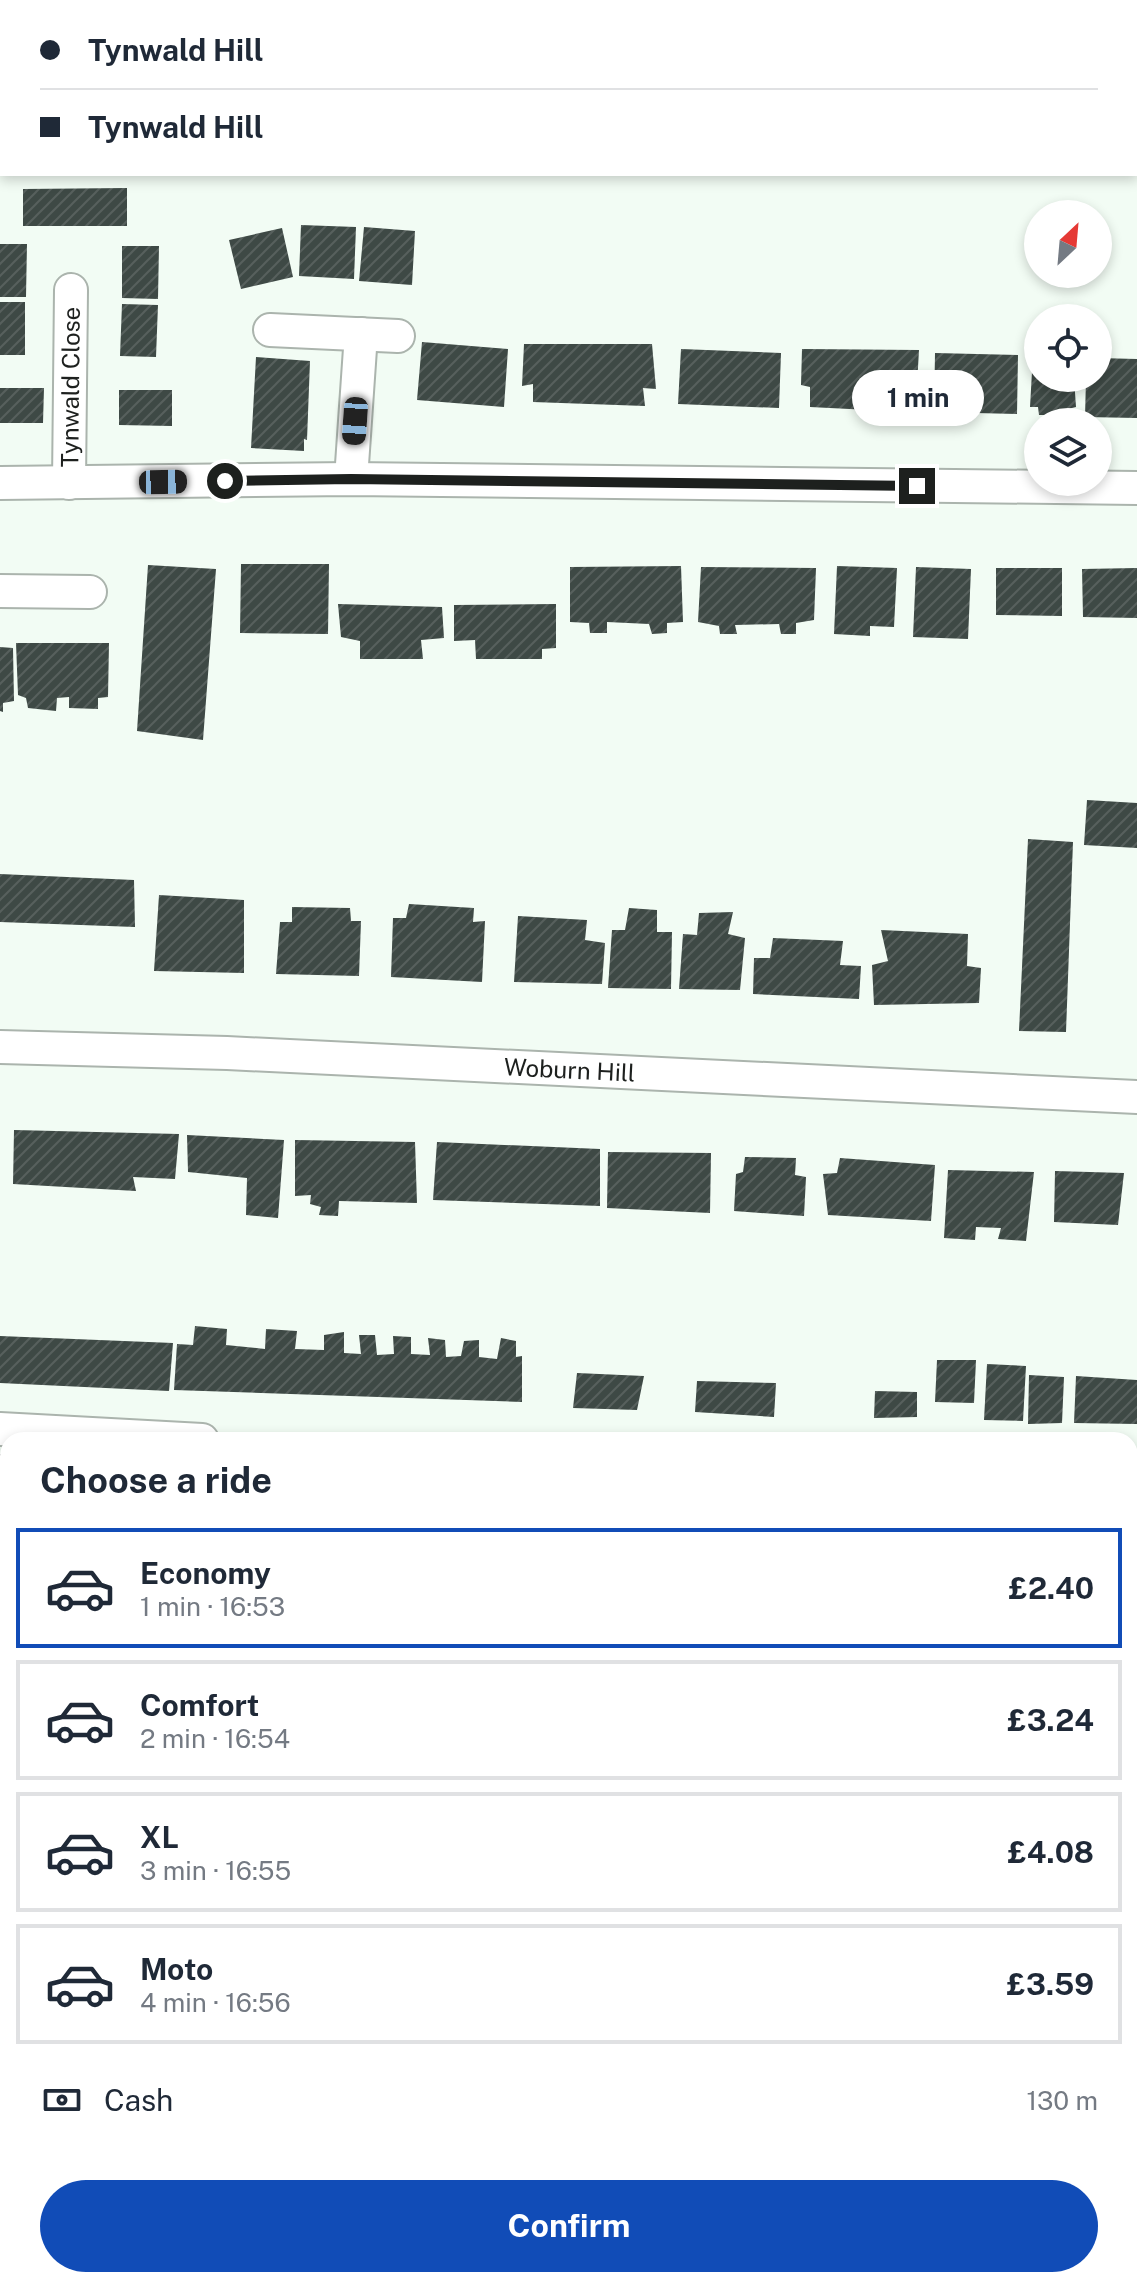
<!DOCTYPE html>
<meta charset="utf-8">
<style>
body{margin:0;font-family:"Public Sans",sans-serif;background:#f6f6f7;color:#1f2937;height:100vh;display:flex;flex-direction:column;font-size:30px;white-space:nowrap}
*{box-sizing:border-box;margin:0}
p{font-size:26px;color:#747a83}
.icon{flex:none;width:44px;height:44px;fill:none;stroke:currentColor;stroke-width:2;stroke-linecap:round;stroke-linejoin:round}
.map{position:relative;flex:1;overflow:hidden}
.sheet{position:absolute;left:0px;top:1432px;width:1138px;height:856px;display:flex;flex-direction:column;background:#fff;border-radius:24px 24px 0 0;box-shadow:0 4px 12px #0003}
.sheet>*{flex:none}
.top-card{position:absolute;left:0px;top:0px;width:1138px;height:176px;box-shadow:0 4px 12px #0003;display:grid;align-content:center;height:176px;padding:0 40px;background:#fff}
.needle{width:52px;rotate:26deg}
.controls{position:absolute;left:1024px;top:200px;display:grid;gap:16px}
.controls a{display:grid;place-items:center;width:88px;height:88px;border-radius:50%;background:#fff;box-shadow:0 4px 12px #0003;font-size:40px}
.end{position:absolute;width:36px;height:36px;margin:-18px;border:10px solid #1d201e;background:#fff;box-shadow:0 0 0 4px #fff}
.from{border-radius:50%}
.bubble{position:absolute;height:56px;border-radius:28px;background:#fff;box-shadow:0 4px 12px #0003;font-size:26px;font-weight:700;line-height:56px;text-align:center}
.car{position:absolute;width:24px;height:48px;margin:-24px -12px;border-radius:10px;box-shadow:0 0 6px 2px #0007;background:linear-gradient(#222 24%,#8ab4d8 0 40%,#222 0 76%,#8ab4d8 0 86%,#222 0)}
.top-card b{display:flex;align-items:center;gap:28px;height:76px;font-size:30px}
.top-card b+b{border-top:2px solid #e0e1e3}
.top-card i{width:20px;height:20px;background:#1f2937}
ul{padding:0;list-style:none}
li{display:flex;align-items:center;gap:24px;height:120px;margin:0 16px 12px;padding:0 24px;border:4px solid #e0e1e3;border-radius:0px}
li div{flex:1}
li b{display:block;font-size:30px}
li em{font-style:normal;font-weight:700}
li.on{border-color:#114cb7}
li>.icon{width:72px;height:72px;stroke-width:1.5}
h2{padding:0 40px;font-size:36px;line-height:96px}
.pay{display:flex;align-items:center;gap:20px;height:88px;padding:0 40px;font-size:30px}
.pay p{margin-inline-start:auto}
.primary-button{display:flex;gap:16px;margin-top:auto;padding:16px 40px}
.primary-button a{flex:1;height:92px;border-radius:48px;background:#114cb7;color:#fff;font-size:32px;font-weight:700;line-height:92px;text-align:center}
.map>svg:first-child{display:block}
.green{fill:#edeeae}
.forest{fill:url(#forest-firs)}
.building{fill:url(#building-hatch)}
.lines{fill:none;stroke-linecap:round;stroke-linejoin:round}
.lane-casing{stroke:#abb4ad;stroke-width:20}
.street-casing{stroke:#abb4ad;stroke-width:36}
.path{stroke:#abb3ad;stroke-width:5;stroke-dasharray:4 4;stroke-linecap:butt}
.lane{stroke:#fff;stroke-width:16}
.street{stroke:#fff;stroke-width:32}
.route{stroke:#1d201e;stroke-width:10}
.labels{text-anchor:middle;dominant-baseline:central;stroke-width:8;stroke-linejoin:round;paint-order:stroke}
.street-label{font-size:24px;fill:#1d201e;stroke:#fff}
</style>
<div class="map">
<svg width="1137" height="2288" viewBox="0 0 1137 2288">
<defs>
<pattern id="forest-firs" width="22" height="20" patternUnits="userSpaceOnUse" patternTransform="scale(2)"><rect width="22" height="20" fill="#edeeae"/><path d="M5 1l3.5 6h-7zM16 11l3.5 6h-7z" fill="#cbcc95"/></pattern>
<pattern id="building-hatch" width="6" height="6" patternUnits="userSpaceOnUse" patternTransform="scale(2)"><rect width="6" height="6" fill="#3e4945"/><path d="M-1 1l2-2M0 6l6-6M5 7l2-2" fill="none" stroke="#57605d"/></pattern>
</defs>
<rect width="100%" height="100%" fill="#f2fcf4"/>
<path class="green" d="M 1130,1948 L 1137,1950 L 1137,2132 L 1130,2155 Z
M 928,2280 L 1092,2280 L 1090,2288 L 956,2288 Z"/>
<path class="forest" d="M 1130,1847 L 1137,1847 L 1137,2008 L 1130,2008 Z"/>
<path class="building" d="M 127,188 L 127,226 L 23,226 L 23,189 Z
M 301,225 L 356,227 L 354,279 L 299,276 Z
M 364,227 L 415,231 L 412,285 L 359,281 Z
M 282,228 L 293,277 L 241,289 L 229,240 Z
M 0,244 L 27,244 L 26,297 L 0,297 Z
M 122,246 L 159,246 L 158,299 L 122,298 Z
M 0,302 L 25,302 L 25,355 L 0,355 Z
M 122,304 L 158,305 L 156,357 L 120,356 Z
M 422,342 L 508,349 L 504,407 L 417,400 Z
M 524,344 L 652,344 L 656,389 L 643,388 L 645,406 L 533,402 L 533,384 L 522,386 Z
M 681,349 L 781,353 L 779,408 L 678,404 Z
M 802,349 L 919,350 L 917,385 L 908,386 L 909,412 L 810,407 L 810,387 L 801,385 Z
M 935,353 L 1018,355 L 1017,414 L 934,412 Z
M 1033,354 L 1038,354 L 1038,378 L 1074,378 L 1076,407 L 1068,409 L 1067,415 L 1039,415 L 1038,407 L 1030,407 Z
M 256,357 L 310,361 L 307,440 L 304,439 L 304,451 L 251,448 Z
M 1098,358 L 1137,359 L 1137,418 L 1085,417 L 1086,378 L 1098,378 Z
M 0,388 L 44,388 L 43,423 L 0,423 Z
M 119,390 L 172,390 L 172,426 L 119,425 Z
M 241,564 L 329,564 L 328,634 L 240,633 Z
M 148,565 L 216,569 L 203,740 L 137,731 Z
M 681,566 L 683,622 L 667,623 L 667,633 L 652,634 L 649,624 L 607,622 L 607,633 L 590,633 L 589,623 L 570,622 L 570,567 Z
M 837,566 L 897,568 L 894,627 L 870,626 L 870,636 L 834,634 Z
M 701,567 L 816,568 L 814,620 L 796,623 L 796,634 L 781,634 L 779,624 L 735,625 L 737,634 L 720,634 L 719,626 L 698,622 Z
M 916,567 L 971,569 L 968,639 L 913,637 Z
M 996,568 L 1062,568 L 1062,616 L 996,615 Z
M 1137,568 L 1137,618 L 1083,617 L 1082,569 Z
M 338,604 L 442,607 L 444,638 L 421,640 L 423,659 L 360,659 L 360,641 L 341,637 Z
M 556,604 L 556,648 L 542,649 L 542,659 L 476,659 L 475,640 L 454,641 L 454,605 Z
M 16,643 L 109,643 L 108,697 L 98,698 L 98,709 L 69,708 L 69,697 L 57,698 L 56,711 L 28,708 L 26,698 L 18,695 Z
M 0,647 L 13,648 L 14,701 L 3,703 L 3,712 L 0,711 Z
M 1087,800 L 1137,803 L 1137,848 L 1084,845 Z
M 1028,839 L 1073,842 L 1066,1032 L 1019,1031 Z
M 0,874 L 134,880 L 135,927 L 0,922 Z
M 159,895 L 244,900 L 244,973 L 154,971 Z
M 409,904 L 474,908 L 473,922 L 485,921 L 482,982 L 391,977 L 393,918 L 406,918 Z
M 292,907 L 350,908 L 351,921 L 361,921 L 359,976 L 276,974 L 280,922 L 292,922 Z
M 629,908 L 657,910 L 657,932 L 672,932 L 671,989 L 608,988 L 612,930 L 625,930 Z
M 733,912 L 728,934 L 745,938 L 740,990 L 679,989 L 683,934 L 697,935 L 699,913 Z
M 518,916 L 587,920 L 585,940 L 605,943 L 602,984 L 514,982 Z
M 881,930 L 968,934 L 967,966 L 981,968 L 979,1003 L 874,1005 L 872,965 L 888,961 Z
M 773,938 L 843,941 L 840,965 L 861,966 L 859,999 L 753,994 L 754,958 L 770,958 Z
M 14,1130 L 179,1134 L 175,1179 L 133,1177 L 136,1191 L 13,1184 Z
M 187,1135 L 284,1140 L 278,1218 L 246,1215 L 247,1178 L 188,1172 Z
M 295,1140 L 415,1142 L 417,1203 L 339,1201 L 338,1216 L 319,1215 L 321,1207 L 310,1204 L 311,1195 L 295,1196 Z
M 437,1142 L 600,1149 L 600,1206 L 433,1200 Z
M 608,1152 L 711,1153 L 710,1213 L 607,1208 Z
M 745,1157 L 796,1158 L 795,1175 L 806,1177 L 804,1216 L 734,1211 L 736,1174 L 743,1172 Z
M 840,1158 L 935,1165 L 931,1221 L 828,1215 L 823,1174 L 837,1173 Z
M 948,1170 L 1034,1172 L 1026,1241 L 998,1239 L 1001,1228 L 976,1227 L 975,1240 L 944,1238 Z
M 1055,1171 L 1124,1173 L 1118,1225 L 1054,1222 Z
M 195,1326 L 227,1329 L 226,1345 L 265,1349 L 266,1329 L 297,1331 L 295,1349 L 324,1350 L 324,1335 L 344,1332 L 344,1353 L 361,1354 L 359,1335 L 375,1335 L 377,1355 L 394,1354 L 393,1336 L 411,1337 L 411,1354 L 430,1355 L 428,1338 L 445,1340 L 446,1357 L 461,1356 L 464,1341 L 479,1340 L 479,1357 L 497,1359 L 501,1338 L 516,1341 L 516,1357 L 522,1356 L 522,1402 L 174,1390 L 177,1344 L 193,1345 Z
M 0,1336 L 173,1343 L 169,1391 L 0,1383 Z
M 937,1360 L 976,1360 L 974,1403 L 935,1402 Z
M 987,1364 L 1026,1366 L 1023,1421 L 984,1420 Z
M 577,1373 L 644,1376 L 637,1410 L 573,1408 Z
M 1029,1375 L 1064,1377 L 1062,1423 L 1028,1424 Z
M 1076,1376 L 1137,1380 L 1137,1424 L 1074,1423 Z
M 697,1381 L 776,1383 L 774,1417 L 695,1412 Z
M 875,1391 L 917,1392 L 917,1417 L 874,1418 Z
M 0,1454 L 8,1455 L 8,1524 L 0,1523 Z
M 1130,1500 L 1137,1500 L 1137,1542 L 1130,1542 Z
M 0,1566 L 8,1567 L 8,1634 L 0,1634 Z
M 1130,1627 L 1137,1627 L 1137,1672 L 1130,1672 Z
M 0,1700 L 8,1701 L 8,1762 L 0,1762 Z
M 1130,1748 L 1137,1749 L 1137,1800 L 1130,1800 Z
M 0,1817 L 8,1818 L 8,1868 L 0,1868 Z
M 0,1939 L 8,1939 L 8,1989 L 0,1989 Z
M 0,2028 L 8,2029 L 8,2086 L 0,2085 Z
M 0,2151 L 8,2152 L 8,2198 L 0,2197 Z
M 0,2276 L 8,2276 L 8,2280 L 47,2280 L 110,2288 L 0,2288 Z
M 153,2280 L 328,2280 L 380,2286 L 153,2288 Z"/>
<g class="lines">
<defs>
<path id="lane" d="M 26,0 L 26,2
M 0,2233 L 8,2233"/>
<g id="street">
<path d="M 0,47 L 2,47"/>
<path d="M 1136,87 L 1137,87"/>
<path d="M 270,330 L 398,336"/>
<path d="M 351,479 L 361,334"/>
<path d="M 0,483 L 351,479 L 1137,488"/>
<path id="s1" d="M 69,483 L 71,290"/>
<path d="M 0,591 L 90,592"/>
<path id="s2" d="M 0,1047 L 227,1053 L 1137,1097"/>
<path d="M 0,1429 L 202,1440"/>
<path d="M 0,1677 L 8,1677"/>
<path d="M 1130,1741 L 1137,1741"/>
<path d="M 0,1919 L 8,1920"/>
<path d="M 0,2120 L 8,2121"/>
<path d="M 1130,2207 L 1137,2182"/>
<path d="M 886,2280 L 890,2288"/>
<path d="M 1107,2288 L 1109,2280"/>
</g>
</defs>
<use href="#lane" class="lane-casing"/>
<use href="#street" class="street-casing"/>
<path class="path" d="M 1130,1489 L 1137,1489
M 1130,1879 L 1137,1881"/>
<use href="#lane" class="lane"/>
<use href="#street" class="street"/>
</g>
<g class="lines">
<path class="route" d="M 225,481 L 351,479 L 917,486"/>
</g>
<g class="labels">
<g class="street-label">
<text stroke="none"><textPath href="#s1" startOffset="96">Tynwald Close</textPath></text>
<text stroke="none"><textPath href="#s2" startOffset="570">Woburn Hill</textPath></text>
</g>
</g>
</svg>
<div class="controls">
<a><svg class="needle" viewBox="-14 -14 28 28"><path d="M0-13l5 13h-10z" fill="#e53935"/><path d="M0 13l5-13h-10z" fill="#747a83"/></svg></a>
<a><svg class="icon" aria-label="locate" viewBox="0 0 24 24"><circle cx="12" cy="12" r="6"/><path d="M12 2v4M12 18v4M2 12h4M18 12h4"/></svg></a>
<a><svg class="icon" aria-label="layers" viewBox="0 0 24 24"><path d="M12 4l9 5-9 5-9-5zM3 14l9 5 9-5"/></svg></a>
</div>
<i class="end from" style="left:225px;top:481px"></i>
<i class="end" style="left:917px;top:486px"></i>
<div class="bubble" style="left:852px;top:370px;width:132px">1 min</div>
<i class="car" style="left:355px;top:421px;rotate:184deg"></i>
<i class="car" style="left:163px;top:482px;rotate:89deg"></i>
<div class="top-card">
<b><i class="from"></i>Tynwald Hill</b>
<b><i></i>Tynwald Hill</b>
</div>
<section class="sheet">
<h2>Choose a ride</h2>
<ul>
<li class="on"><svg class="icon" aria-label="car" viewBox="0 0 24 24"><path d="M5 17H2v-5l4-1 3-4h7l3 4 3 1v5h-3M9 17h6M6 11h13"/><circle cx="7" cy="17" r="2"/><circle cx="17" cy="17" r="2"/></svg><div><b>Economy</b><p>1 min · 16:53</p></div><em>£2.40</em></li>
<li><svg class="icon" aria-label="car" viewBox="0 0 24 24"><path d="M5 17H2v-5l4-1 3-4h7l3 4 3 1v5h-3M9 17h6M6 11h13"/><circle cx="7" cy="17" r="2"/><circle cx="17" cy="17" r="2"/></svg><div><b>Comfort</b><p>2 min · 16:54</p></div><em>£3.24</em></li>
<li><svg class="icon" aria-label="car" viewBox="0 0 24 24"><path d="M5 17H2v-5l4-1 3-4h7l3 4 3 1v5h-3M9 17h6M6 11h13"/><circle cx="7" cy="17" r="2"/><circle cx="17" cy="17" r="2"/></svg><div><b>XL</b><p>3 min · 16:55</p></div><em>£4.08</em></li>
<li><svg class="icon" aria-label="car" viewBox="0 0 24 24"><path d="M5 17H2v-5l4-1 3-4h7l3 4 3 1v5h-3M9 17h6M6 11h13"/><circle cx="7" cy="17" r="2"/><circle cx="17" cy="17" r="2"/></svg><div><b>Moto</b><p>4 min · 16:56</p></div><em>£3.59</em></li>
</ul>
<div class="pay"><svg class="icon" aria-label="cash" viewBox="0 0 24 24"><path d="M3 7h18v10H3z"/><circle cx="12" cy="12" r="2"/></svg>Cash<p>130 m</p></div>
<div class="primary-button"><a>Confirm</a></div>
</section>
</div>
